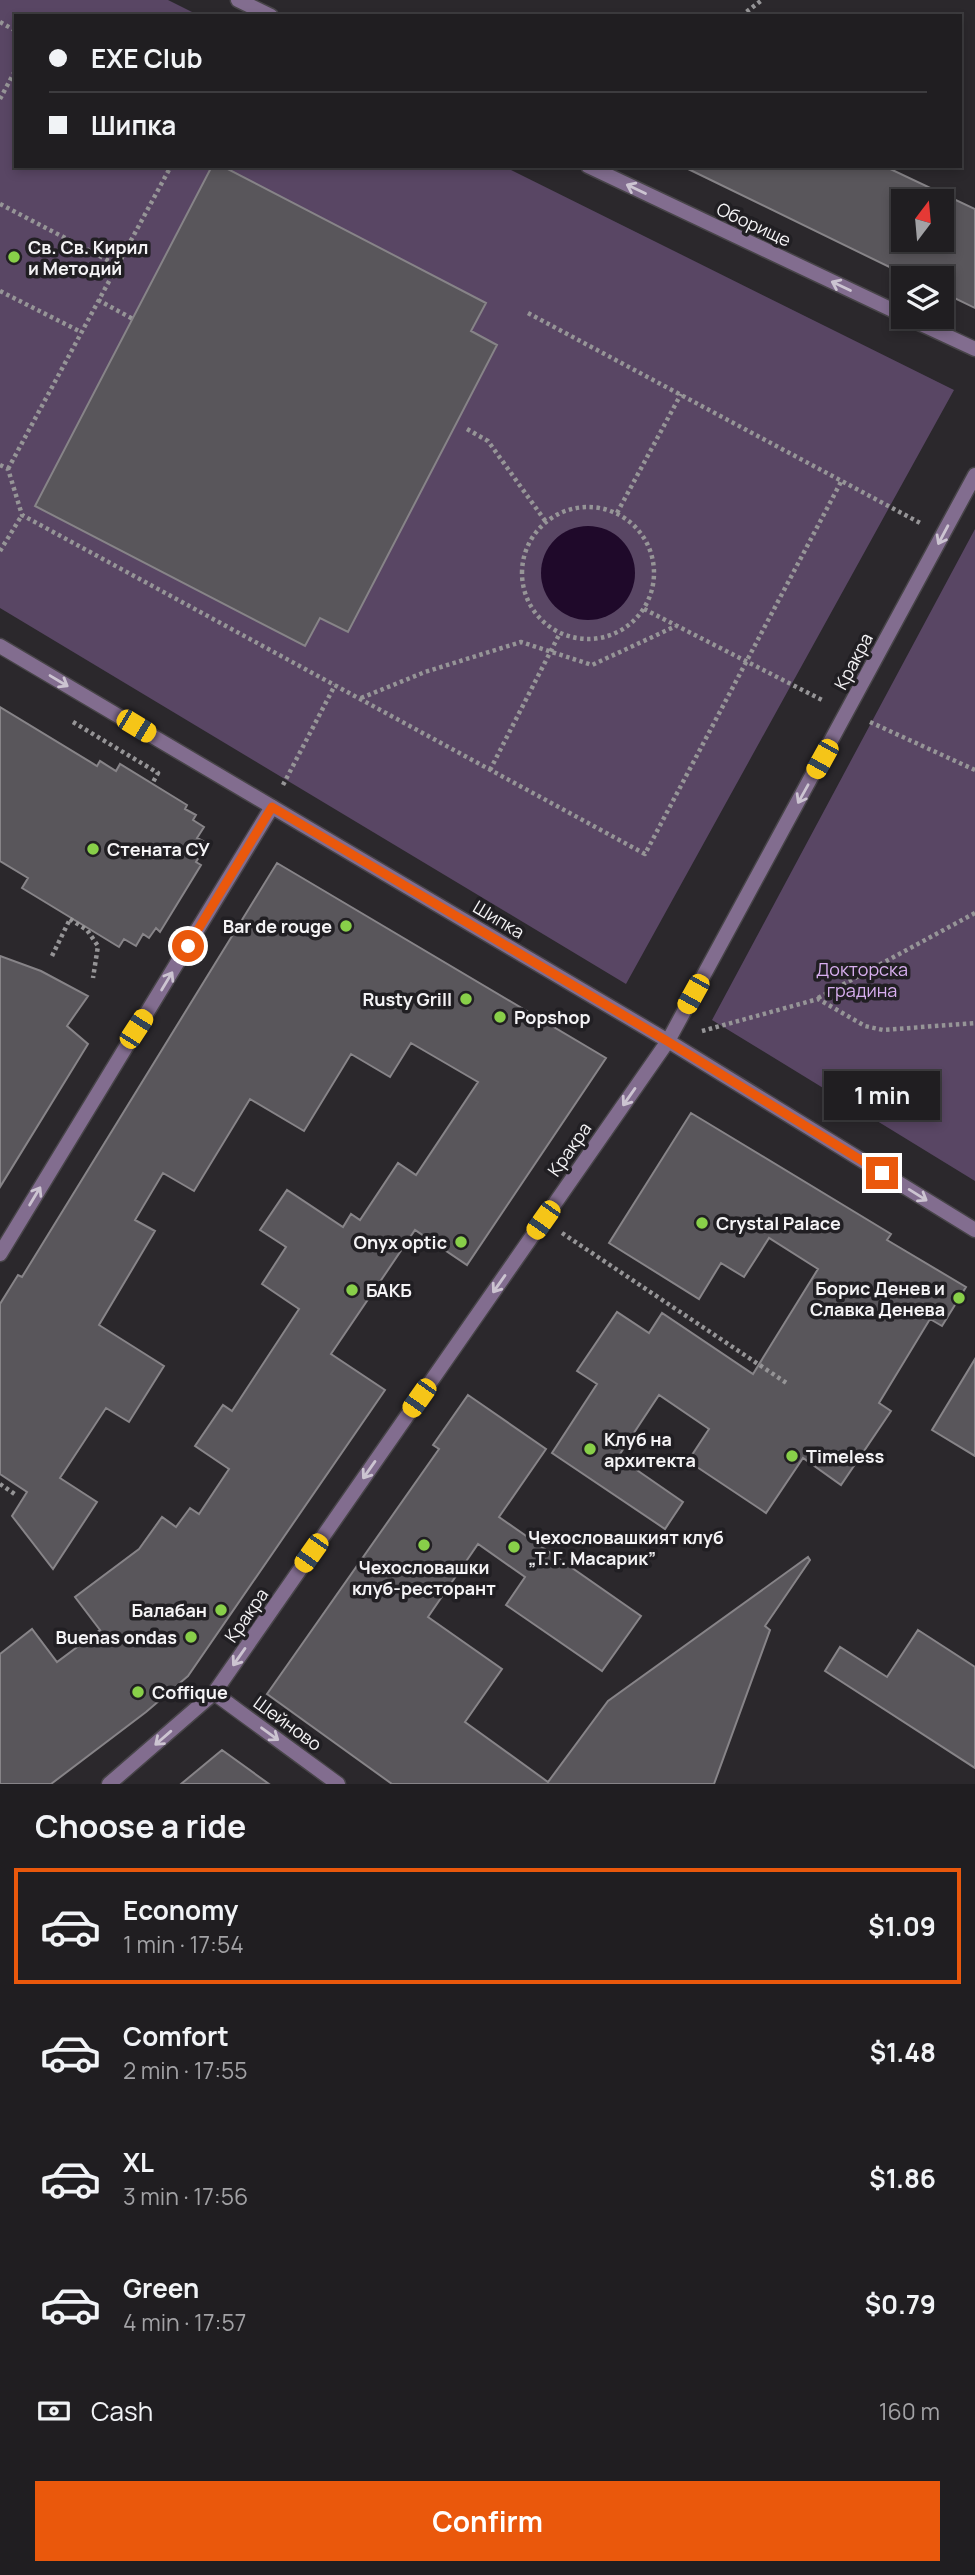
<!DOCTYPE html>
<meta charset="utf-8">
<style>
body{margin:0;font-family:Manrope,sans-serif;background:#2d2b2e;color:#f1f3f6;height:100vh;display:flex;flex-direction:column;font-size:26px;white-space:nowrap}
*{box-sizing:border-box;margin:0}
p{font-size:23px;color:#a2a2a5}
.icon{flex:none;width:38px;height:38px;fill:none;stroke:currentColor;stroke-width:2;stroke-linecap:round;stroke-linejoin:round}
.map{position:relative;height:1784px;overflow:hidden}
.drawer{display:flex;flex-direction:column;background:#201e21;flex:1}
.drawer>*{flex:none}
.top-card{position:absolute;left:14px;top:14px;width:948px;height:154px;border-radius:0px;box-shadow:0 4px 10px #0003,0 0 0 2px #3d3c3f;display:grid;align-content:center;height:154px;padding:0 35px;background:#201e21}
.needle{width:46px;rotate:16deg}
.tools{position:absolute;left:891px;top:189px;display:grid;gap:14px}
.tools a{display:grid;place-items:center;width:63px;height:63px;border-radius:0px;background:#201e21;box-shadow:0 4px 10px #0003,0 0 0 2px #3d3c3f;font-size:35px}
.end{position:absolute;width:32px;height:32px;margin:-16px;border:9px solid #ea580c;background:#fff;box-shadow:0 0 0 4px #fff}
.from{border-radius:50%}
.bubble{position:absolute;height:49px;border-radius:0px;background:#201e21;box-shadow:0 4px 10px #0003,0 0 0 2px #3d3c3f;font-size:23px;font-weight:700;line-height:49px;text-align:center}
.car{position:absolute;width:21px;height:42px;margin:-21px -10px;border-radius:9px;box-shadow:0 0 5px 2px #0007;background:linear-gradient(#f5c518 24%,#345 0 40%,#f5c518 0 76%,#345 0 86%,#f5c518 0)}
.top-card b{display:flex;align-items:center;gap:24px;height:66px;font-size:26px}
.top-card b+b{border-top:2px solid #3d3c3f}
.top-card i{width:18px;height:18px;background:#f1f3f6}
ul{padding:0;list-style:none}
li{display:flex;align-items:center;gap:21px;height:116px;margin:0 14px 10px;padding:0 21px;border:4px solid transparent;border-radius:0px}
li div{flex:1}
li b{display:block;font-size:26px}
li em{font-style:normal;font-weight:700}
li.active{border-color:#ea580c}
li>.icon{width:63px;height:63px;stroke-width:1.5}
h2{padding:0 35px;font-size:32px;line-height:84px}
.pay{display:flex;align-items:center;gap:18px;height:77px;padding:0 35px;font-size:26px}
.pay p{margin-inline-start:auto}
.primary-button{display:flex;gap:14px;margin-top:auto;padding:14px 35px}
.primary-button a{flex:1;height:80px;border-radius:0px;background:#ea580c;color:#fff;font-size:28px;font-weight:700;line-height:80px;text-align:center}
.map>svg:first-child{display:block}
.green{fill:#594664}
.water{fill:#1f092a}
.building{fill:#59565b;stroke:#878488;stroke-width:2;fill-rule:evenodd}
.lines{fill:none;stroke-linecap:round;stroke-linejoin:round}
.minor-casing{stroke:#474448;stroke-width:17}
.tertiary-casing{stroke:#474448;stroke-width:17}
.path{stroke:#969597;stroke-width:4.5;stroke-dasharray:3.5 3.5;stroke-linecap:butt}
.minor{stroke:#826d8f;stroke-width:14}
.tertiary{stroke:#826d8f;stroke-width:14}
.oneway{stroke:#ccc4d1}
.route{stroke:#ea580c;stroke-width:9}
.poi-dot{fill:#88cf49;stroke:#211f23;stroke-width:2.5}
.labels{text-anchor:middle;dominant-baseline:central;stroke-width:7;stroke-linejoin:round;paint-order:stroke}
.street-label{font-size:18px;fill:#f4f3f5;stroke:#211f23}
.poi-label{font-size:18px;font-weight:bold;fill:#f4f3f5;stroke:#211f23;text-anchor:start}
.park-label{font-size:18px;fill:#d8afef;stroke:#211f23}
</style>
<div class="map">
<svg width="975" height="1784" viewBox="0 0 975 1784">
<rect width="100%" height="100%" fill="#2b282c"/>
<path class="green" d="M 0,0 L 168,0 L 200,16 L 16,16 L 16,166 L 503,166 L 954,390 L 626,984 L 0,608 Z
M 975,529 L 975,1181 L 712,1020 Z"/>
<path class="water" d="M541 573a47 47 0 1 1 94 0a47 47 0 1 1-94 0Z"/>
<path class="building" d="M 212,166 L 222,166 L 486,303 L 471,331 L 497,345 L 348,632 L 320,618 L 305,646 L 35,506 Z
M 682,166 L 884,166 L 975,209 L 975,308 L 942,292 L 942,278 L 912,278 ZM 903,201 L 942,201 L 942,240 L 903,240 Z
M 0,707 L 97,766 L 100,761 L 116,771 L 120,764 L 187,805 L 185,809 L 196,815 L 193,820 L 204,827 L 197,838 L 203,841 L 198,849 L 202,852 L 196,862 L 201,865 L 160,932 L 156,928 L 149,938 L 143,934 L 136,946 L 124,939 L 119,947 L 22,888 L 28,878 L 0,861 Z
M 277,863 L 606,1058 L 467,1265 L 415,1230 L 331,1354 L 385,1390 L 188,1676 L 146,1712 L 51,1784 L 0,1784 L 0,1654 L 32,1629 L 57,1662 L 100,1630 L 75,1597 L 139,1549 L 162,1517 L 176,1527 L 190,1508 L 199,1514 L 229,1469 L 195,1446 L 223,1405 L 232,1411 L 299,1309 L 262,1284 L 286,1247 L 260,1230 L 287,1190 L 343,1227 L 351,1214 L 360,1220 L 398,1163 L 416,1175 L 478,1082 L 411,1043 L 390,1077 L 351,1054 L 304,1131 L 250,1099 L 194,1191 L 163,1173 L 135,1220 L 155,1231 L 99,1325 L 164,1366 L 129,1422 L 106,1408 L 60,1478 L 97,1502 L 53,1569 L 12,1516 L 27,1492 L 0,1474 L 0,1304 L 18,1275 L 22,1277 Z
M 0,956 L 41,971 L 88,996 L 67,1026 L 88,1044 L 0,1187 Z
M 691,1113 L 891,1234 L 887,1240 L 966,1287 L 942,1326 L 930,1319 L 879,1403 L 891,1411 L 841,1485 L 803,1458 L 766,1513 L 688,1461 L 709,1429 L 659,1395 L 618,1457 L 683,1502 L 665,1529 L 552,1453 L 597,1384 L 577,1371 L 617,1312 L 649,1333 L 662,1313 L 753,1374 L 818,1269 L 769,1238 L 744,1277 L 721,1263 L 699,1299 L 609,1243 Z
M 975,1359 L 975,1456 L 932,1430 Z
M 468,1395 L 546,1449 L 499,1517 L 641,1616 L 602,1671 L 506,1605 L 525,1577 L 478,1544 L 428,1617 L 502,1669 L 465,1722 L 548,1782 L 608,1701 L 808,1557 L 810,1560 L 765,1626 L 770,1630 L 714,1784 L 392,1784 L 267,1694 L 439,1449 L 433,1445 Z
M 918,1630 L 975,1667 L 975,1768 L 825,1671 L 840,1647 L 887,1677 Z
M 222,1750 L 269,1784 L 181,1784 Z"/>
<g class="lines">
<defs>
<path id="minor" d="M 0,1254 L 272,807
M 214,1693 L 338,1784
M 109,1784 L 214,1693 L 668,1041 L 975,475"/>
<path id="tertiary" d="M 238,0 L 271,16
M 588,166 L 903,315
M 906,317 L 975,349
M 0,646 L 668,1041 L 975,1230"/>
</defs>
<use href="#minor" class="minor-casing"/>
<use href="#tertiary" class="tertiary-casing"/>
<path class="path" d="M 741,16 L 762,0
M 0,22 L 16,31
M 0,99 L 16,69
M 0,204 L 117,265
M 0,291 L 81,332
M 98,300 L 133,319
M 528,313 L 922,524
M 467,429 L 488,441 L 546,522
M 0,465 L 8,469 L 22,515 L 645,854 L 842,480
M 8,469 L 171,166
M522 573a66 66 0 1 1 132 0a66 66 0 1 1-132 0Z
M 617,513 L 681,394
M 0,551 L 22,515
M 644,609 L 824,701
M 361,698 L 425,672 L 521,642 L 592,665 L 676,626
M 73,722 L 158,773 L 152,784
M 870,722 L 975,770
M 490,770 L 560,633
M 283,785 L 335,685
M 70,919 L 87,930 L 98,946 L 93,978
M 52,956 L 70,919
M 818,998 L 975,913
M 702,1031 L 818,999 L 865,1026 L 883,1030 L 975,1023
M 562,1233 L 788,1384
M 0,1484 L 16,1495"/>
<use href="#minor" class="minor"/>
<use href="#tertiary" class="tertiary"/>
</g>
<defs><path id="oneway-shaft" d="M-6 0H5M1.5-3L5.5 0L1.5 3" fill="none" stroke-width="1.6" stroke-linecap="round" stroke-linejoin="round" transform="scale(1.75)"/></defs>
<g class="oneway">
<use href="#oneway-shaft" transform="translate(636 189) rotate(-155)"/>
<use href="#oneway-shaft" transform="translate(841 286) rotate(-155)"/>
<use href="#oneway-shaft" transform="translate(943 535) rotate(118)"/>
<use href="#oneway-shaft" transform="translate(59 681) rotate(31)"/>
<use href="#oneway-shaft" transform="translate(803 794) rotate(119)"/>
<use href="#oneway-shaft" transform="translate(167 981) rotate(-59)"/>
<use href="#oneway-shaft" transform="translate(629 1097) rotate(125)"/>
<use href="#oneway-shaft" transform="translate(918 1195) rotate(32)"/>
<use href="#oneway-shaft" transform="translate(35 1196) rotate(-59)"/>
<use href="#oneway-shaft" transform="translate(499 1284) rotate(125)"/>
<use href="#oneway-shaft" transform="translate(369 1470) rotate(125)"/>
<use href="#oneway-shaft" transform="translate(239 1657) rotate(125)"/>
<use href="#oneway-shaft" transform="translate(270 1734) rotate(36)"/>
<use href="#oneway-shaft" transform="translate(163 1738) rotate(139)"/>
</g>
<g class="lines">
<path class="route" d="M 188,946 L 272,807 L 667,1041 L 882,1173"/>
</g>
<g class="poi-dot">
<circle cx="14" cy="257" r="7"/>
<circle cx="93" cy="849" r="7"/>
<circle cx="346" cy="926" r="7"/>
<circle cx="466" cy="999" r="7"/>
<circle cx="500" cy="1017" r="7"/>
<circle cx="702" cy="1223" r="7"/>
<circle cx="461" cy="1242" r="7"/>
<circle cx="352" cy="1290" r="7"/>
<circle cx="959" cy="1298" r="7"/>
<circle cx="590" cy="1449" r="7"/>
<circle cx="792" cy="1456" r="7"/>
<circle cx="424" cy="1545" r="7"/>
<circle cx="514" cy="1547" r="7"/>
<circle cx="221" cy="1610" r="7"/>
<circle cx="191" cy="1637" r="7"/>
<circle cx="138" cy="1692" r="7"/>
</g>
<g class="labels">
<g class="street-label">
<text transform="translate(754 224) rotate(25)">Оборище</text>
<text transform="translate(853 661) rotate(-62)">Кракра</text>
<text transform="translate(499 919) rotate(31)">Шипка</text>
<text transform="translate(569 1149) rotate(-55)">Кракра</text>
<text transform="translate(246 1615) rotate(-55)">Кракра</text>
<text transform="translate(288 1723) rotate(36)">Шейново</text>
</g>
<g class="poi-label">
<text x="28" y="247">Св. Св. Кирил<tspan x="28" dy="21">и Методий</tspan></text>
<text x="107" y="849">Стената СУ</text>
<text x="332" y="926" text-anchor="end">Bar de rouge</text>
<text x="452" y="999" text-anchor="end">Rusty Grill</text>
<text x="514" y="1017">Popshop</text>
<text x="716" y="1223">Crystal Palace</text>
<text x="447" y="1242" text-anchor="end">Onyx optic</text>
<text x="945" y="1288" text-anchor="end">Борис Денев и<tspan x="945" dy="21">Славка Денева</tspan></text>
<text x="366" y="1290">БАКБ</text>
<text x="604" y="1439">Клуб на<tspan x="604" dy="21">архитекта</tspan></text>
<text x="806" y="1456">Timeless</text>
<text x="528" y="1537">Чехословашкият клуб<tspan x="528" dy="21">„Т. Г. Масарик”</tspan></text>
<text x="424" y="1567" text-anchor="middle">Чехословашки<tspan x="424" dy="21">клуб-ресторант</tspan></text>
<text x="207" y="1610" text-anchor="end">Балабан</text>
<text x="177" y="1637" text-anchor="end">Buenas ondas</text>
<text x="152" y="1692">Coffique</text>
</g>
<g class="park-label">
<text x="862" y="969">Докторска<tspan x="862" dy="21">градина</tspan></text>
</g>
</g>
</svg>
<div class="tools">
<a><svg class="needle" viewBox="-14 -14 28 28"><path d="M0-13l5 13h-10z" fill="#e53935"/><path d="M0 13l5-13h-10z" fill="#a2a2a5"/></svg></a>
<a><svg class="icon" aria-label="layers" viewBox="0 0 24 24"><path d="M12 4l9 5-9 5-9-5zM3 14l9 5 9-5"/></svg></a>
</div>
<i class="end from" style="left:188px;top:946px"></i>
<i class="end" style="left:882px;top:1173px"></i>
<div class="bubble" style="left:824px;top:1071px;width:116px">1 min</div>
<i class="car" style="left:136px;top:726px;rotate:121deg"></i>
<i class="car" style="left:822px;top:759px;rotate:209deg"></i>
<i class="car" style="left:693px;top:994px;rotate:209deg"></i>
<i class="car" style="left:136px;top:1029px;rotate:33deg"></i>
<i class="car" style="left:543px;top:1220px;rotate:215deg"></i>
<i class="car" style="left:419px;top:1398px;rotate:215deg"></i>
<i class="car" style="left:311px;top:1553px;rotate:215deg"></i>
<div class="top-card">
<b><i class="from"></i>EXE Club</b>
<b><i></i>Шипка</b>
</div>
</div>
<section class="drawer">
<h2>Choose a ride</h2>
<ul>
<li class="active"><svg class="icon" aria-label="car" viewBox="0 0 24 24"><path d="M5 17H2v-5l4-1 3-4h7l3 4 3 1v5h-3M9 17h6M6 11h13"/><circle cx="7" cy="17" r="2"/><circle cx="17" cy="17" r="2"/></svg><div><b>Economy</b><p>1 min · 17:54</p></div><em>$1.09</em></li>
<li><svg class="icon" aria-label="car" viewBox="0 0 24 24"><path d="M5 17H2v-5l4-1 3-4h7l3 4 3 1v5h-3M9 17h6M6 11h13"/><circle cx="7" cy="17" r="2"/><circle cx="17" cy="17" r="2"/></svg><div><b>Comfort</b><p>2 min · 17:55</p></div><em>$1.48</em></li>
<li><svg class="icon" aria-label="car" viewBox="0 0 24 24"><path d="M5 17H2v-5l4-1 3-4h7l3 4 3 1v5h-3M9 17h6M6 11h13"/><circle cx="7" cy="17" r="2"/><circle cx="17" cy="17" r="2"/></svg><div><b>XL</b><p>3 min · 17:56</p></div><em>$1.86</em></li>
<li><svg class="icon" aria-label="car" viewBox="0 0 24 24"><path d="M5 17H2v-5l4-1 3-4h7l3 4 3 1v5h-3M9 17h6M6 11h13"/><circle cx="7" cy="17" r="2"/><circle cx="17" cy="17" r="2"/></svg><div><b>Green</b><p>4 min · 17:57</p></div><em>$0.79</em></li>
</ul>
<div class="pay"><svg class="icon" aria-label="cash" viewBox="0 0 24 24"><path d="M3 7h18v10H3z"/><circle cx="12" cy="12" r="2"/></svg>Cash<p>160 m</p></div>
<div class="primary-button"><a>Confirm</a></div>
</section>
